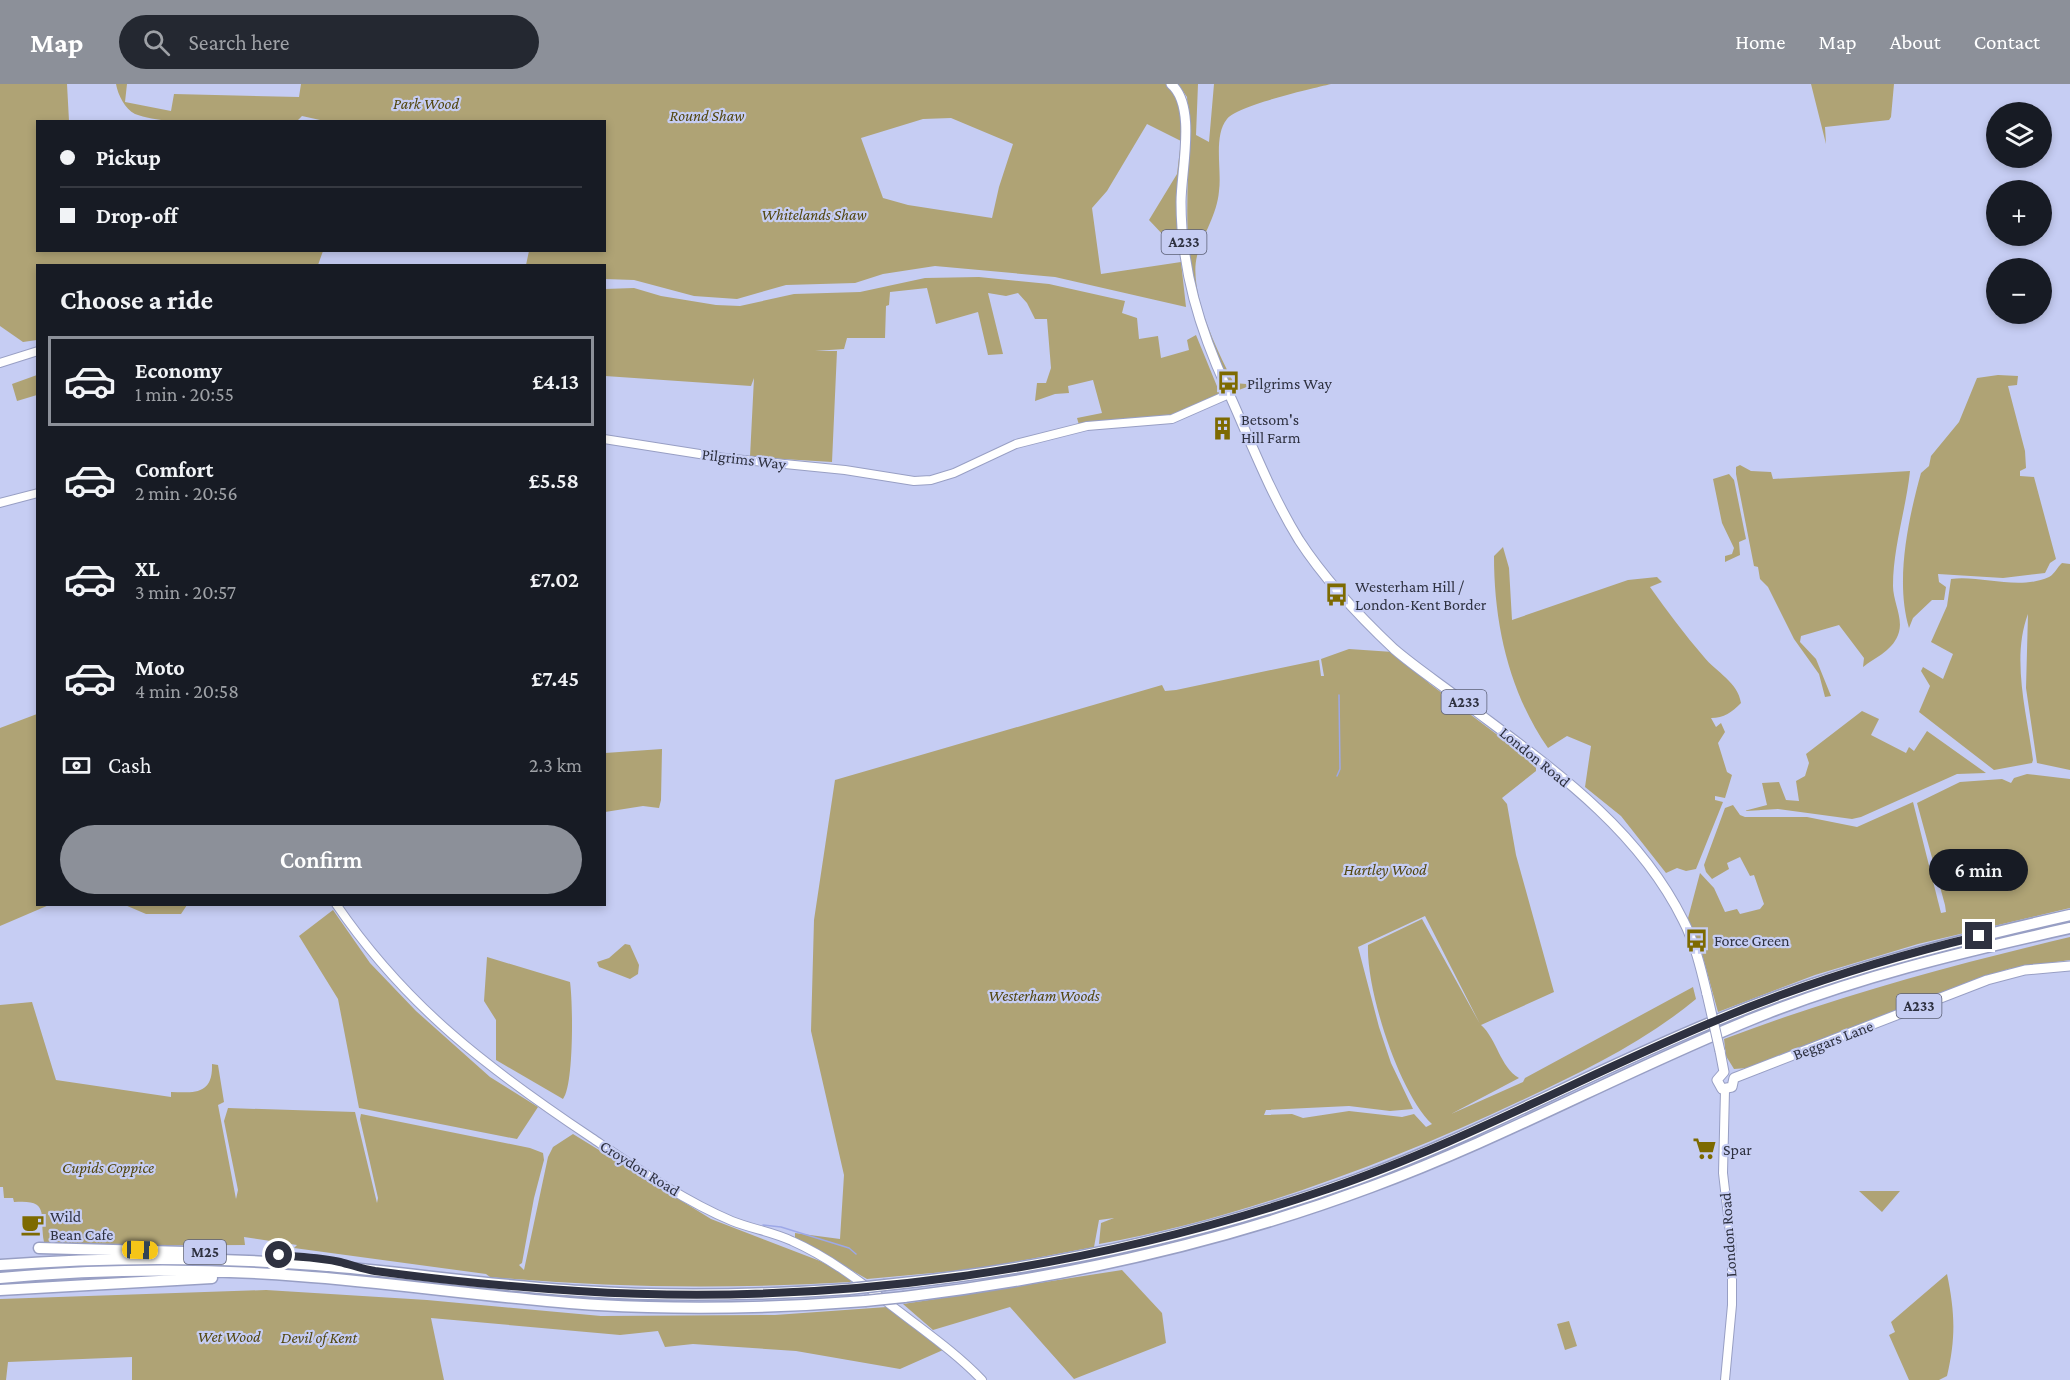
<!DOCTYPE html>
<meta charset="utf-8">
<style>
body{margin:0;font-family:"Crimson Pro",serif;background:#242831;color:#f1f3f6;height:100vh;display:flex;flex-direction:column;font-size:22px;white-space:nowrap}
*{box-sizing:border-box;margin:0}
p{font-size:20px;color:#9ea1a6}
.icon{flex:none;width:33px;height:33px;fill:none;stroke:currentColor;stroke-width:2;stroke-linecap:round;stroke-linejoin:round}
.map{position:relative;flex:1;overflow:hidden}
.side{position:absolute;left:36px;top:180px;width:570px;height:642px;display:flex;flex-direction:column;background:#171b24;border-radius:0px;box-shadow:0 3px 9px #0003}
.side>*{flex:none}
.top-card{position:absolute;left:36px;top:36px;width:570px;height:132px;border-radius:0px;box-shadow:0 3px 9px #0003;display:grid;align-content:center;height:132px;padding:0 24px;background:#171b24}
.buttons{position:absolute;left:1986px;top:18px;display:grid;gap:12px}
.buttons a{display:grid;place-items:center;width:66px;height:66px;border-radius:50%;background:#171b24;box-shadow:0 3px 9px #0003;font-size:30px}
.end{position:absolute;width:27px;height:27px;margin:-14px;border:8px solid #2e3140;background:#fff;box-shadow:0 0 0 3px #fff}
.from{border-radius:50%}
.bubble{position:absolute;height:42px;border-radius:21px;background:#171b24;box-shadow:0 3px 9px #0003;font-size:20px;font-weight:600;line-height:42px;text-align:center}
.car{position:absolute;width:18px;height:36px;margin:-18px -9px;border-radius:8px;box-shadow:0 0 4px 2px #0007;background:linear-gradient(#f5c518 24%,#345 0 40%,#f5c518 0 76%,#345 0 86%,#f5c518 0)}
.top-card b{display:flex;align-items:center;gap:21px;height:57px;font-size:22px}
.top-card b+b{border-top:2px solid #363941}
.top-card i{width:15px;height:15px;background:#f1f3f6}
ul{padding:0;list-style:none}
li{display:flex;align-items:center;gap:18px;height:90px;margin:0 12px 9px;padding:0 12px;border:3px solid transparent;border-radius:0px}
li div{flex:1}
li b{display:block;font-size:22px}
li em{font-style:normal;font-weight:600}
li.active{border-color:#8c9099}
li>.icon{width:54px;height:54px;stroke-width:1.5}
h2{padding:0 24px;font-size:27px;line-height:72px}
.pay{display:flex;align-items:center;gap:15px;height:66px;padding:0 24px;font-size:22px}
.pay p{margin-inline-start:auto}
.primary-button{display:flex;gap:12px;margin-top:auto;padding:12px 24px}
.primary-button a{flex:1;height:69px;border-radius:36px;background:#8c9099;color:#fff;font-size:24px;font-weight:600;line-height:69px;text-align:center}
header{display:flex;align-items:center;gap:36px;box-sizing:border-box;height:84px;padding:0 30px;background:#8c9099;color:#fff}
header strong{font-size:28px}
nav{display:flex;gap:33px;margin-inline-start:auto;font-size:21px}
.search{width:420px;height:54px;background:#242831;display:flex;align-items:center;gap:15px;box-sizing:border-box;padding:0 21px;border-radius:33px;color:#9ea1a6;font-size:22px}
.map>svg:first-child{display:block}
.green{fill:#afa375;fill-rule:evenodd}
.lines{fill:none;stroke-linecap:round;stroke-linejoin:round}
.stream{stroke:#9da8e7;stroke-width:1.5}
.secondary-casing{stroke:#989fc4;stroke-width:10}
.primary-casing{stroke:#989fc4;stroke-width:11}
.highway-casing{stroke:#989fc4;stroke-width:13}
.secondary{stroke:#fff;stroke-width:8}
.primary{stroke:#fff;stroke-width:9}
.highway{stroke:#fff;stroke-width:10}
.primary-bridge-casing{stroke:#989fc4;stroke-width:11;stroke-linecap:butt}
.highway-bridge-casing{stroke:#989fc4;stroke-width:13;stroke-linecap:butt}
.primary-bridge{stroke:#fff;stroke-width:9}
.highway-bridge{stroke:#fff;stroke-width:10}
.route{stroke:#2e3140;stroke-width:8}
.labels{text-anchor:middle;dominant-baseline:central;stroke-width:4.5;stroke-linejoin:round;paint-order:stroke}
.shield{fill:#c6cdf3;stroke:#5c6076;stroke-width:1.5}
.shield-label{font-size:15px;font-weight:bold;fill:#2e3140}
.park-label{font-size:16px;font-style:italic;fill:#52460e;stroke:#c6cdf3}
.poi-label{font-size:16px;fill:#2e3140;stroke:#c6cdf3;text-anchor:start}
.street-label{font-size:16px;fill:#2e3140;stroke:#c6cdf3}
</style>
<header>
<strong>Map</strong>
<div class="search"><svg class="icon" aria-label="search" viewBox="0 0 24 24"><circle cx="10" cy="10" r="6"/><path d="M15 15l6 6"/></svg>Search here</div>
<nav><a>Home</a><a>Map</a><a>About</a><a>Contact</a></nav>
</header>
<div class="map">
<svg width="2070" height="1296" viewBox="0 0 2070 1296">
<rect width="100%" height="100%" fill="#c6cdf3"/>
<path class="green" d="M 0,0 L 67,0 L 69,37 L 38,38 L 38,166 L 323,167 L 318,181 L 38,182 L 37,256 L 23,258 L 0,242 Z
M 116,0 L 127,0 L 125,18 L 171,27 L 174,10 L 299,13 L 301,0 L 1166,0 C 1196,27 1178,71 1177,106 C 1177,128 1180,149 1182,171 L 1149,136 L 1177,90 L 1181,57 L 1147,40 L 1107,107 L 1092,124 L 1101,190 L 1181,178 L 1186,223 L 1055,193 L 935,182 L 883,190 L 855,199 L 786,201 L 737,215 L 694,212 L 634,196 L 605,195 L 604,182 L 526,181 L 529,167 L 604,166 L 604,38 L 329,38 L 302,32 L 296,38 C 255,37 172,44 135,30 C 125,25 118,11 116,0 ZM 951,34 L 1013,60 L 999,103 L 992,134 L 908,121 L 883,114 L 861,54 L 923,35 Z
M 1178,0 L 1198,0 L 1196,51 L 1209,58 L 1214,0 L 1331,0 C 1311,5 1238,21 1227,35 C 1213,52 1222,86 1219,107 C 1217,131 1203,150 1197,172 C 1188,207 1218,269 1234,299 L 1246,300 L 1247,303 L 1233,308 C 1216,268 1195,226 1190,183 C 1184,131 1190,79 1188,27 L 1187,13 Z
M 1811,0 L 1894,0 L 1891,33 L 1889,36 L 1825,43 L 1826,60 Z
M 979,193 L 1049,200 L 1125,217 L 1122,229 L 1137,234 L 1139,255 L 1158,252 L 1161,274 L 1189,266 L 1187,256 L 1196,251 L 1221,312 L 1170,331 L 1079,341 L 1077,334 L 1102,329 L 1093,296 L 1068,302 L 1069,309 L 1055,310 L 1035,317 L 1037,299 L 1046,299 L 1051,284 L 1047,235 L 1035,235 L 1027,219 L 1018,209 L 1006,212 L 988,209 L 1003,270 L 988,271 L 978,228 L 936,240 L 927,204 L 890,208 L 889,221 L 886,222 L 885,254 L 847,254 L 844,265 L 815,267 L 837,267 L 832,378 L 750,373 L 754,294 L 751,302 L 605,292 L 605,205 L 634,204 L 661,212 L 716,221 L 740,222 L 794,210 L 860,208 L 925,194 Z
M 37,291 L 37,311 L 17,317 L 12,300 Z
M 1998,291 L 2018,292 L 2017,301 L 2008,302 L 2025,367 L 2026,384 L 2020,387 L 2020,392 L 2034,393 L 2056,475 L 2050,479 L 2045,489 L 2003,494 L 1938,490 L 1939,498 L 1946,503 L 1944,516 L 1932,516 L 1913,534 L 1909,544 C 1895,497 1908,436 1921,389 L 1929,382 L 1931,372 L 1959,338 L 1977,294 Z
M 1740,381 L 1751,387 L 1771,388 L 1773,395 L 1910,387 C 1906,425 1893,464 1893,502 C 1893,517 1903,534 1899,548 C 1894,566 1876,573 1863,583 L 1864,574 L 1839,541 L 1801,552 L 1800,558 L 1816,575 L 1831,612 L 1825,613 L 1819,590 L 1794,555 L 1768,503 L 1760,495 L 1758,483 L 1754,482 L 1736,390 L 1736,383 Z
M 1729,390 L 1734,396 L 1746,455 L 1739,458 L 1740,471 L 1725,478 L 1725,472 L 1732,470 L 1734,464 L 1722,439 L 1713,395 Z
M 1503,463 L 1509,484 L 1512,536 L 1628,496 L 1657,493 L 1662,498 L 1650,503 C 1667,527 1685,551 1704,573 C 1716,588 1738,598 1741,619 C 1732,628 1724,634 1711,634 L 1716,643 L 1721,639 L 1725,648 L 1718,659 L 1727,688 L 1732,691 L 1725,714 L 1715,712 L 1715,716 L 1723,718 L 1696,785 L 1686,787 L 1677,784 L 1666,789 L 1621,732 L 1585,703 L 1591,662 L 1567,652 L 1548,664 C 1509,608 1494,540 1494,472 Z
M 2062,479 L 2070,480 L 2070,686 L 2037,679 L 2026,604 L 2028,530 C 2011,575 2027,630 2033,676 L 2032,679 L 1994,686 L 1919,628 L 1930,602 L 1921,587 L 1923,583 L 1943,595 L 1953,570 L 1931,558 L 1947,522 L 1951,495 C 1981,491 2018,507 2049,493 C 2055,490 2057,483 2062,479 Z
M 1349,565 L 1393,568 L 1430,600 L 1536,680 L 1536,687 L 1502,714 L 1507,720 L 1516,771 L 1554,908 L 1481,941 C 1497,955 1500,983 1519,994 L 1451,1030 L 1523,998 L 1525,994 L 1693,903 L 1696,915 C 1643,959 1582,988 1520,1017 C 1391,1078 1240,1135 1099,1160 L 1101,1139 L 1114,1134 L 1099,1136 L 1094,1163 L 977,1185 L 867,1195 L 795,1154 L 795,1149 L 840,1155 L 844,1091 L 811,947 L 814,836 L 835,696 L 1162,601 L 1165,607 L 1176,606 L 1319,576 L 1321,592 L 1324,592 L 1321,575 ZM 1425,832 L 1480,940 L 1422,835 L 1368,861 C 1366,906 1399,1009 1432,1040 L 1450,1031 L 1426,1043 L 1414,1030 L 1402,1033 L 1349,1027 L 1303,1034 L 1292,1030 L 1264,1031 L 1266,1026 L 1349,1022 L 1390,1027 L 1413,1025 L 1391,979 L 1379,943 L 1358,863 Z
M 1862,627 L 1879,635 L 1871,651 L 1906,669 L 1909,663 L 1914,667 L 1927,647 L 1986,689 L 1957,690 L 1861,733 L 1852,735 L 1778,725 L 1744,727 L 1767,721 L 1762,699 L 1779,698 L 1786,716 L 1799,717 L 1796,697 L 1805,692 L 1809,679 L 1806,670 Z
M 37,630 L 38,820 L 49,821 L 0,842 L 0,644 Z
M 662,665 L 661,716 L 659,724 L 643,722 L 605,728 L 605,669 Z
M 2027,690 L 2070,695 L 2070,824 L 1918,860 L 1815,891 L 1718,928 L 1699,859 L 1687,838 L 1700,789 L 1714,804 L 1725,828 L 1737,825 L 1740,830 L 1760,825 L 1764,820 L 1754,791 L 1750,792 L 1740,773 L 1727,779 L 1729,785 L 1712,795 L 1706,788 L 1704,781 L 1725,724 L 1733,721 L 1740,731 L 1745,733 L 1807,733 L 1857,743 L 1913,718 L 1941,829 L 1946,828 L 1945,821 L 1917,719 L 1960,698 L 2002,695 L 2011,699 L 2014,694 Z
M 125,821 L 187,821 L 181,830 L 146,830 Z
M 333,826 L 370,879 L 416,927 L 490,993 L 538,1023 L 517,1055 L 359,1024 L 338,915 L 299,852 Z
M 2070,853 L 2070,876 L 2008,885 L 1747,984 L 1734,985 L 1726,972 L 1724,955 C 1837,912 1952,881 2070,853 Z
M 625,860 L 630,861 L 639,881 L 638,890 L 630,895 L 599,883 L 597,878 L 609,874 Z
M 487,873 L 570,898 C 573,918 574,1002 563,1015 L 496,976 L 496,936 L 484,917 Z
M 32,918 L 56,996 L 171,1013 L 171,1008 C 196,1009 213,1010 212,980 L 218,981 L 224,1018 L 218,1021 L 236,1115 L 238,1106 L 224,1037 L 228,1024 L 355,1028 L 377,1119 L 378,1114 L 360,1035 L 361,1030 L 530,1064 L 543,1069 L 544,1076 L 534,1114 L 522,1179 L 519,1181 L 524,1186 L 548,1073 L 553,1063 L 573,1050 L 711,1135 L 820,1177 L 848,1192 L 851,1198 C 730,1205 610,1204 490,1193 L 486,1190 L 294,1164 L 297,1161 L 244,1153 L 245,1161 L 51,1162 L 44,1158 C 39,1131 51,1115 14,1118 L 13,1114 L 4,1114 L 3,1103 L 0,1103 L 0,921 Z
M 1859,1107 L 1900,1107 L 1882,1128 Z
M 1122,1186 L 1162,1229 L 1166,1259 L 1074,1295 L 1010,1223 L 933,1246 L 903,1220 Z
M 1947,1190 C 1955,1229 1956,1253 1947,1292 L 1939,1296 L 1909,1296 L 1889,1251 L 1895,1248 L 1891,1238 Z
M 266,1206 L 427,1216 L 601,1232 L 775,1231 L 887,1223 L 943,1266 L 900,1285 L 796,1267 L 693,1260 L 665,1263 L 658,1247 L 620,1251 L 431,1234 L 444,1296 L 132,1296 L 132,1273 L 8,1278 L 6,1296 L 0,1296 L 0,1215 Z
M 1569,1237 L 1577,1262 L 1565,1266 L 1557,1240 Z"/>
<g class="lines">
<path class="stream" d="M 1337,692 L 1340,685 L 1339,611
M 763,1141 L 781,1143 L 849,1164 L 856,1170"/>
<defs>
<path id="secondary" d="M 0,279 L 38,267
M 604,355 L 725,374 L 845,386 L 914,397 L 931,396 L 954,389 L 1016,360 L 1087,342 L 1172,335 L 1229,310
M 0,419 L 38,409
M 336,820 C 407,924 489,985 592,1054 C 635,1083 684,1117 732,1137 C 752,1145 773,1148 792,1157 C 835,1176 872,1207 909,1235 C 934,1254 960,1273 982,1296
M 1725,1296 L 1732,1221 L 1732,1166 L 1723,1089 L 1725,1006"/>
<path id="primary" d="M 1171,0 C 1197,22 1181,87 1181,118 C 1181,185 1200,246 1227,305 C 1250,356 1270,409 1299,456 C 1325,496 1360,533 1394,565 C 1416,584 1442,601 1465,619 C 1547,681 1636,741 1683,836 C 1695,859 1701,885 1707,910
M 1720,967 L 1724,988
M 1724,988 L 1717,996 L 1722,1005 L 1732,1003 L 1734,994
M 1734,994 L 1987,896 L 2025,886 L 2070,882"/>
<path id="highway" d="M 39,1164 L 186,1168
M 0,1181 C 105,1173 211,1173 316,1181 C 405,1188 493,1202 582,1207 C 671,1213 760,1211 849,1205
M 0,1194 C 99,1185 200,1184 299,1192 C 399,1199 498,1215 598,1221 C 687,1226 777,1224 865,1217
M 885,1201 C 1046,1185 1203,1151 1355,1096 C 1481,1050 1598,984 1722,934 C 1835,887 1951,858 2070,831
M 0,1206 L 212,1194
M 904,1213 C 1063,1194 1221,1159 1371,1103 C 1501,1055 1622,988 1750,936 C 1853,894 1961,868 2070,844"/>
</defs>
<use href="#secondary" class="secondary-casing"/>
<use href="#primary" class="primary-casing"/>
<use href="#highway" class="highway-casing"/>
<use href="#secondary" class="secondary"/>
<use href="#primary" class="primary"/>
<use href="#highway" class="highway"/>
<defs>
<path id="primary-bridge" d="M 1707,910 L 1720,967"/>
<path id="highway-bridge" d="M 849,1205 L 885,1201
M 865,1217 L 904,1213"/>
</defs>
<use href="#primary-bridge" class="primary-bridge-casing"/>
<use href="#highway-bridge" class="highway-bridge-casing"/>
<use href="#primary-bridge" class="primary-bridge"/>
<use href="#highway-bridge" class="highway-bridge"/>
</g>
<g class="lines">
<path class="route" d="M 279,1171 C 299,1173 320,1173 340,1178 C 352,1181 363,1185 375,1187 C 442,1196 510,1203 578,1207 C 832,1223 1087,1187 1328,1105 C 1460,1060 1581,993 1710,939 C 1797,902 1887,874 1979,852"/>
</g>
<defs>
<symbol id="bus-bare" viewBox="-9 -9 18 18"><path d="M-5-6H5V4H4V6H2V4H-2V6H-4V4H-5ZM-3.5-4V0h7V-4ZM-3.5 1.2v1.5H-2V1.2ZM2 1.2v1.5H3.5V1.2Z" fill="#7d6a01" stroke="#c6cdf3" stroke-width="2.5" paint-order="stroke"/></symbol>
<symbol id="building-bare" viewBox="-9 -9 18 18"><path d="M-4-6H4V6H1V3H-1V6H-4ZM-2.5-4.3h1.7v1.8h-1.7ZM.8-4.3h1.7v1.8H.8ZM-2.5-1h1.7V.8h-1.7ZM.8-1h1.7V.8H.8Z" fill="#7d6a01" stroke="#c6cdf3" stroke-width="2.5" paint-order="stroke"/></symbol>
<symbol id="supermarket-bare" viewBox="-9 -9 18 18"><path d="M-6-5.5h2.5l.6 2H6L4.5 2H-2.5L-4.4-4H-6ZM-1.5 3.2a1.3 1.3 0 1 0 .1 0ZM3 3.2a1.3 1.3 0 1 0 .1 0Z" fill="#7d6a01" stroke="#c6cdf3" stroke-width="2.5" paint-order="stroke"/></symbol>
<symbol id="cafe-bare" viewBox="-9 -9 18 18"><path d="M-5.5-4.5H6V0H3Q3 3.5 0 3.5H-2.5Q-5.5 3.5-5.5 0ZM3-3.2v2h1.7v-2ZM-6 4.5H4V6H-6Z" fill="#7d6a01" stroke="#c6cdf3" stroke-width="2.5" paint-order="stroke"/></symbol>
</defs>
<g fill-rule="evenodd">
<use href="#bus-bare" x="1212" y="282" width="33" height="33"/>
<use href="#building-bare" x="1206" y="328" width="33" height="33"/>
<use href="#bus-bare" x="1320" y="494" width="33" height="33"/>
<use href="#bus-bare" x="1680" y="840" width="33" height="33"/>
<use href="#supermarket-bare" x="1688" y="1048" width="33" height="33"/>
<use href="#cafe-bare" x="16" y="1124" width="33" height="33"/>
</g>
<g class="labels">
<g class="shield">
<rect x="1161.5" y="146" width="45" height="24" rx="4.5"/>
<rect x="1441.5" y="606" width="45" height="24" rx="4.5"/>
<rect x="1896.5" y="910" width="45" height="24" rx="4.5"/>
<rect x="184" y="1156" width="42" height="24" rx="4.5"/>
</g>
<g class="shield-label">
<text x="1184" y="158">A233</text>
<text x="1464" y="618">A233</text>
<text x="1919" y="922">A233</text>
<text x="205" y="1168">M25</text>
</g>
<g class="park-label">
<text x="426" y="19">Park Wood</text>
<text x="707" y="31">Round Shaw</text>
<text x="814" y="130">Whitelands Shaw</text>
<text x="1385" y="785">Hartley Wood</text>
<text x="1044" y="911">Westerham Woods</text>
<text x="108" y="1083">Cupids Coppice</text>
<text x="229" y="1252">Wet Wood</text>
<text x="319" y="1253">Devil of Kent</text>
</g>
<g class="poi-label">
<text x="1247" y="299">Pilgrims Way</text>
<text x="1241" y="335">Betsom's<tspan x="1241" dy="18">Hill Farm</tspan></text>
<text x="1355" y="502">Westerham Hill /<tspan x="1355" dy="18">London-Kent Border</tspan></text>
<text x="1714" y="856">Force Green</text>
<text x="1723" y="1065">Spar</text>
<text x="50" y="1132">Wild<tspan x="50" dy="18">Bean Cafe</tspan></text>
</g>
<g class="street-label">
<text transform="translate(744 375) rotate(7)">Pilgrims Way</text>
<text transform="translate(1535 673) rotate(39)">London Road</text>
<text transform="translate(1833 956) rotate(-21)">Beggars Lane</text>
<text transform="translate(640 1084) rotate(32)">Croydon Road</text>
<text transform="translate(1728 1151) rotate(-94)">London Road</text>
</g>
</g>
</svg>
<div class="buttons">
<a><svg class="icon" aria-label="layers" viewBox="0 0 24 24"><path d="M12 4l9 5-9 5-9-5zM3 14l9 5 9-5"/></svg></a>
<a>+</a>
<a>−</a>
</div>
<i class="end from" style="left:279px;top:1171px"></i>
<i class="end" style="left:1979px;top:852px"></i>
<div class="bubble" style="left:1929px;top:765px;width:99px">6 min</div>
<i class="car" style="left:140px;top:1166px;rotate:92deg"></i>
<div class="top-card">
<b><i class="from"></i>Pickup</b>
<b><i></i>Drop-off</b>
</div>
<section class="side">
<h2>Choose a ride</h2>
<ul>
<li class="active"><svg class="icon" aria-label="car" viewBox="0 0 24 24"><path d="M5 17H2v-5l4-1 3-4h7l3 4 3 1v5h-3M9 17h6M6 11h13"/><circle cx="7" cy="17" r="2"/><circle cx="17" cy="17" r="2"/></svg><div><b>Economy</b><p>1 min · 20:55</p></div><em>£4.13</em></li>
<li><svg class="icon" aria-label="car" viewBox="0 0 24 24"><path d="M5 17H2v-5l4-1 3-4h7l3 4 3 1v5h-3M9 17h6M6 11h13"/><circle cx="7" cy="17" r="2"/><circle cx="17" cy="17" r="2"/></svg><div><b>Comfort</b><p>2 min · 20:56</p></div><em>£5.58</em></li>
<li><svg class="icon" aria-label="car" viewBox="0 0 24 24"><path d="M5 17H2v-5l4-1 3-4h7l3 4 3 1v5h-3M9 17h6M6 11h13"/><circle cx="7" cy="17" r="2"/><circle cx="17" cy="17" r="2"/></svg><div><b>XL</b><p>3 min · 20:57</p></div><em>£7.02</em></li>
<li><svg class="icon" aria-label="car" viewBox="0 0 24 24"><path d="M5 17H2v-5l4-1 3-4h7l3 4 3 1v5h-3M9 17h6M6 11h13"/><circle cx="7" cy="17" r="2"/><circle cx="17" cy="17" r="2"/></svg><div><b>Moto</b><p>4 min · 20:58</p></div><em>£7.45</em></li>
</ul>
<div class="pay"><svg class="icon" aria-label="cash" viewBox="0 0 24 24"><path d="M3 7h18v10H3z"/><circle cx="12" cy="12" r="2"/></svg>Cash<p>2.3 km</p></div>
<div class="primary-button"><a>Confirm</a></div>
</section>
</div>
